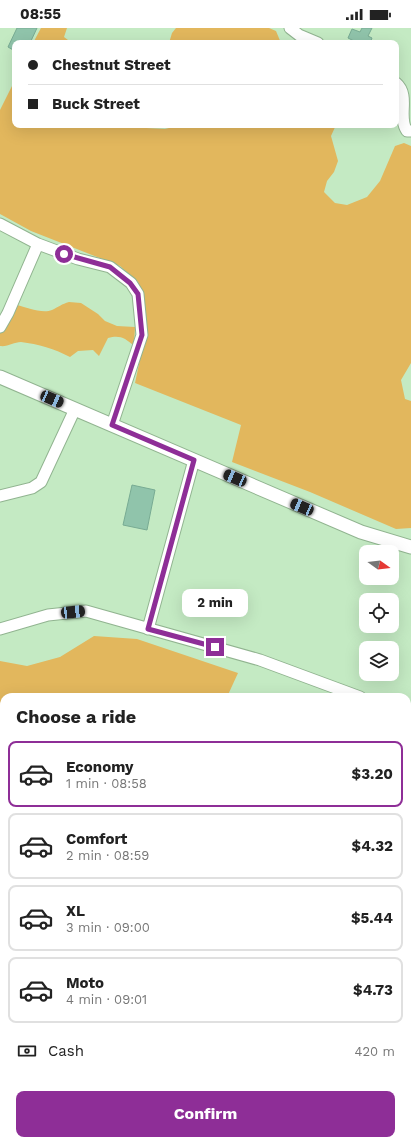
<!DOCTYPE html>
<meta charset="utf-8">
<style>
body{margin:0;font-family:"Work Sans",sans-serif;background:#f6f6f6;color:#222;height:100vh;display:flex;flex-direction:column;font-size:15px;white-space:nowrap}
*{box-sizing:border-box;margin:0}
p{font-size:13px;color:#767676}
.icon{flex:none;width:22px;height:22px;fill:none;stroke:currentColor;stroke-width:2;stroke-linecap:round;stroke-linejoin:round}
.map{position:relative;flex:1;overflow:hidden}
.side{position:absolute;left:0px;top:665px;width:411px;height:452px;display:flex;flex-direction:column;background:#fff;border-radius:12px 12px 0 0;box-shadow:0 4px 16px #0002}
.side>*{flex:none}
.banner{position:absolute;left:12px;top:12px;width:387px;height:88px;border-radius:8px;box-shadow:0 4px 16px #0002;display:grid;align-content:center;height:88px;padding:0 16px;background:#fff}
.needle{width:26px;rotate:105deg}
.buttons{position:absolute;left:359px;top:517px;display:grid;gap:8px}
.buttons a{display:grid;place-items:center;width:40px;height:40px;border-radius:8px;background:#fff;box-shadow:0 4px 16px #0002;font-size:20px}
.end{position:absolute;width:18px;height:18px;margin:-9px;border:5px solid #8e2e97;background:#fff;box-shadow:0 0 0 2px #fff}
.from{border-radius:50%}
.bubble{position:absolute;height:28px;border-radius:8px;background:#fff;box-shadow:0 4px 16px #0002;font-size:13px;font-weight:700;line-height:28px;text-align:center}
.car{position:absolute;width:12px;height:24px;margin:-12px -6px;border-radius:5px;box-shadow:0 0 3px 1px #0007;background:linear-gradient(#222 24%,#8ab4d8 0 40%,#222 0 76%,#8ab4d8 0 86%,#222 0)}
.banner b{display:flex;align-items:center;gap:14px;height:38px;font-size:15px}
.banner b+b{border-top:1px solid #e0e0e0}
.banner i{width:10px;height:10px;background:#222}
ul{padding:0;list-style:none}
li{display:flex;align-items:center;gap:12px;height:66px;margin:0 8px 6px;padding:0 8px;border:2px solid #e0e0e0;border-radius:8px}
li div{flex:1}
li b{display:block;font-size:15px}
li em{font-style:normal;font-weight:700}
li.on{border-color:#8e2e97}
li>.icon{width:36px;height:36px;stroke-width:1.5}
h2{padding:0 16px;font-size:18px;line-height:48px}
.pay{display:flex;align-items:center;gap:10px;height:44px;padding:0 16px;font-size:15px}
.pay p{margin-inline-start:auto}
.action{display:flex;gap:8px;margin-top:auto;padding:8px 16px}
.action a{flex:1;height:46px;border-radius:8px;background:#8e2e97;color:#fff;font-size:16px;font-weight:700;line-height:46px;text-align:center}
.status{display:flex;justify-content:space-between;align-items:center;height:28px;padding:0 20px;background:#fff;direction:ltr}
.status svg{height:11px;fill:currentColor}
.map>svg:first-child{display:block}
.green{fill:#e2b75d}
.building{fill:#90c4ab;stroke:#78ab93}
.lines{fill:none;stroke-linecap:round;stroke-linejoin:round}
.minor-casing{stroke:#91b490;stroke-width:13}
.tertiary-casing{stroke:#91b490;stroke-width:15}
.minor{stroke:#fff;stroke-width:11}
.tertiary{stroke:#fff;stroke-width:13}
.route{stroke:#8e2e97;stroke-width:5}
</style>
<div class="status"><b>08:55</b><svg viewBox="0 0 49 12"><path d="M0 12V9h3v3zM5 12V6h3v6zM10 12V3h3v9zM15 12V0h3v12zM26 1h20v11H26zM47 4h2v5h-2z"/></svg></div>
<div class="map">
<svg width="411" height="1117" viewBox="0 0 411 1117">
<rect width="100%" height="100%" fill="#c4eac3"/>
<path class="green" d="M 41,0 L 67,0 L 64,9 L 72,15 L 33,15 Z
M 176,0 L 269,0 L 276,3 L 281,15 L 169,15 L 172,5 Z
M 15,52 L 15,97 L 144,97 L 146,100 L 165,101 L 181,97 L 336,97 L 331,108 L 338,133 L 334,144 L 327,153 L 324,164 L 335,175 L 347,177 L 367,169 L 380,153 L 395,118 L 404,115 L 411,118 L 411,335 L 401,352 L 405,371 L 411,373 L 411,500 L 396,501 L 310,464 L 232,434 L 241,397 L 135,355 L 146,303 L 145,277 L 138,254 L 120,238 L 31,203 L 0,186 L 0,82 Z
M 69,274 L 81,275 L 98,286 L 105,293 L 117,298 L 135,299 L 134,318 C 125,310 120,307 108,310 L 99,328 L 93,322 L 78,323 L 70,329 C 55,321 38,316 21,314 C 14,314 8,319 0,318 L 0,304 L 17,277 C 26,279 42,286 52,282 C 58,279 62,276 69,274 Z
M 94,608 L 137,611 L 238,645 L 227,669 L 4,669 L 4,865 L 0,866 L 0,633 L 27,638 L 60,629 Z
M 407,840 L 411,841 L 411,1117 L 316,1117 L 309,1113 L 407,1113 Z"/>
<path class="building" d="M 17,0 L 37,0 L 30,15 L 15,15 L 15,23 L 8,19 Z
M 362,0 L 372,0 L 368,8 L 372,10 L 370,15 L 358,15 L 348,10 L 352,1 L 360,4 Z
M 132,457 L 155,462 L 147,502 L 123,497 Z
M 0,881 L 4,881 L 4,903 L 0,908 Z
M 0,952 L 4,952 L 4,985 L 0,985 Z
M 176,1113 L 199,1113 L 198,1117 L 189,1117 Z
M 233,1113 L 244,1113 L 243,1116 Z"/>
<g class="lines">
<defs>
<path id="minor" d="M 290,0 L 299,7 L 318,15
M 396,55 C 411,68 397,89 407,103 L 411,103
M 0,196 L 38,216 L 78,231 L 110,239 L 131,255 L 138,266 L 142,307 L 112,397
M 0,299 L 8,285 L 38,216
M 0,468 L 32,460 L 41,454 L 75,381
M 0,601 L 48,587 L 86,583 L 260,632 L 360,669
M 148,601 L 194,432
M 407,686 L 411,688
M 407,795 L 411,796
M 407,822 L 411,811
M 0,1044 L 4,1040
M 0,1108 L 4,1109
M 19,1113 L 35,1117"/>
<path id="tertiary" d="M 0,349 L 361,504 L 411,519"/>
</defs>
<use href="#minor" class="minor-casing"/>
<use href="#tertiary" class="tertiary-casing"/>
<use href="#minor" class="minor"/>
<use href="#tertiary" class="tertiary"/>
</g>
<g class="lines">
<path class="route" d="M 64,226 L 110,239 L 130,255 L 138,266 L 142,307 L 112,397 L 194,432 L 148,601 L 215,619"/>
</g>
</svg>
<div class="buttons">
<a><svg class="needle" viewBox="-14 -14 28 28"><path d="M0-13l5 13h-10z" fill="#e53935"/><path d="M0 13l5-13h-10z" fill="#767676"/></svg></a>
<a><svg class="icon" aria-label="locate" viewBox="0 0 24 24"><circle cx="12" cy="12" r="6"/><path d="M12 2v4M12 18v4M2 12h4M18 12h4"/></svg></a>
<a><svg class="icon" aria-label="layers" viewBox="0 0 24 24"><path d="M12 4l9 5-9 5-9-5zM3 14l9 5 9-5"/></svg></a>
</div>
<i class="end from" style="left:64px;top:226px"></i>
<i class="end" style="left:215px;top:619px"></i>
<div class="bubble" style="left:182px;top:561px;width:66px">2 min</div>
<i class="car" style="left:52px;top:371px;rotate:113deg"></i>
<i class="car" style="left:235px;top:450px;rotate:293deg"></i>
<i class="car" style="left:302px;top:479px;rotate:293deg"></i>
<i class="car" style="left:73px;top:584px;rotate:84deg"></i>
<div class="banner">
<b><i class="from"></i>Chestnut Street</b>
<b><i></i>Buck Street</b>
</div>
<section class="side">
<h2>Choose a ride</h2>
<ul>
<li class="on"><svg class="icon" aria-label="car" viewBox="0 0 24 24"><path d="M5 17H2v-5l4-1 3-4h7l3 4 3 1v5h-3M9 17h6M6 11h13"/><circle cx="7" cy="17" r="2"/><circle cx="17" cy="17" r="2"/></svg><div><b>Economy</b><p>1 min · 08:58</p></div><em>$3.20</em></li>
<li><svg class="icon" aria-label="car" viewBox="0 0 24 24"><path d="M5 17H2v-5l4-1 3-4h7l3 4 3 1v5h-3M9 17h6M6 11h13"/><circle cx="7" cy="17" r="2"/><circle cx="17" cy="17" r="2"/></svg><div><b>Comfort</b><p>2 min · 08:59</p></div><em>$4.32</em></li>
<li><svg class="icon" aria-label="car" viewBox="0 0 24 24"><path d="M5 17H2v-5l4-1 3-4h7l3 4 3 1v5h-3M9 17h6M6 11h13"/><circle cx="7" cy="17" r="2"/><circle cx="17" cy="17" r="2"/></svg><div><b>XL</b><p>3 min · 09:00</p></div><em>$5.44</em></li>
<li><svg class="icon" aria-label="car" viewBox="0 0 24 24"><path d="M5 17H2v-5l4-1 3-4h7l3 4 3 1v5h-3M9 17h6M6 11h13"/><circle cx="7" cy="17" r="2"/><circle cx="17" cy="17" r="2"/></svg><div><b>Moto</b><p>4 min · 09:01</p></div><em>$4.73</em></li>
</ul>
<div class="pay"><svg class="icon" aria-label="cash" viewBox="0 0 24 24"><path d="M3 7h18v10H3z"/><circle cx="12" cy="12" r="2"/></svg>Cash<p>420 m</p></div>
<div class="action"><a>Confirm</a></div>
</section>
</div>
